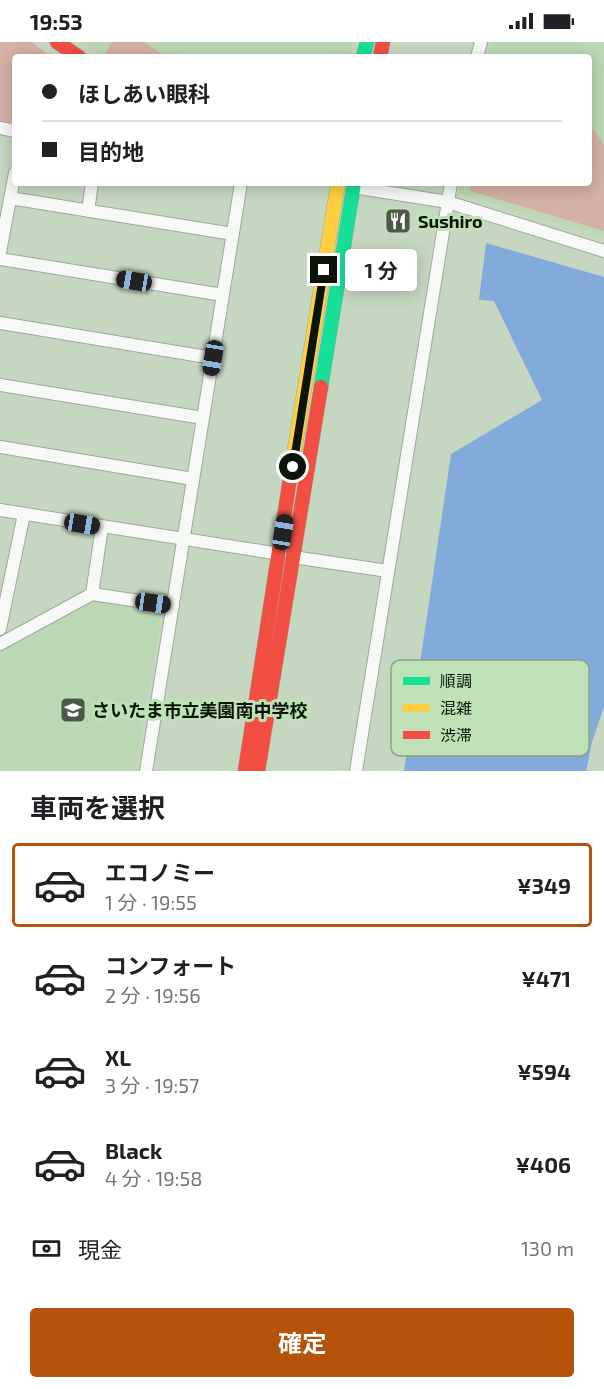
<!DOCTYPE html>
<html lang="ja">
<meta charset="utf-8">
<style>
body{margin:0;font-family:"Exo 2","Noto Sans JP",sans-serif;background:#f2f2f2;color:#202124;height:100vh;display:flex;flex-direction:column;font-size:22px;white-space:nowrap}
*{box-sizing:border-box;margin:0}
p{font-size:20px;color:#757577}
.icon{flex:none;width:33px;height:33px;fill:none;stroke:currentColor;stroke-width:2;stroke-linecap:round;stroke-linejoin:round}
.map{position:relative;height:729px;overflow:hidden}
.details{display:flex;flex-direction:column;background:#fff;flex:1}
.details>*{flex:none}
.guide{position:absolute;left:12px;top:12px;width:580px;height:132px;border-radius:6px;box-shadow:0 3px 15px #0003;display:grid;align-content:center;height:132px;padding:0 30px;background:#fff}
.end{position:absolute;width:27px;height:27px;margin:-14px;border:8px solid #0a1507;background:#fff;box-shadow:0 0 0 3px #fff}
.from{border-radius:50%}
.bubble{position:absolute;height:42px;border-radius:6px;background:#fff;box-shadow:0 3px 15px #0003;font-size:20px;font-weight:700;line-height:42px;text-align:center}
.car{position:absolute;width:18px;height:36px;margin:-18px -9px;border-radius:8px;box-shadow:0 0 4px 2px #0007;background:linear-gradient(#222 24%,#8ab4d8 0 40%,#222 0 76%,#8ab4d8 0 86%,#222 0)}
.guide b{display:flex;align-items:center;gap:21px;height:57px;font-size:22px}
.guide b+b{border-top:2px solid #e0e0e0}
.guide i{width:15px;height:15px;background:#202124}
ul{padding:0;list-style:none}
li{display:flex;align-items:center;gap:18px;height:84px;margin:0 12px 9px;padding:0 18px;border:3px solid transparent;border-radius:6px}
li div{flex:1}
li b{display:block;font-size:22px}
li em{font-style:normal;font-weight:700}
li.active{border-color:#b45309}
li>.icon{width:54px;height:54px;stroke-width:1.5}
h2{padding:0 30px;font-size:27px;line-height:72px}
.pay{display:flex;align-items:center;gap:15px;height:66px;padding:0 30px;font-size:22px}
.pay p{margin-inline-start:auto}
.button{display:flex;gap:12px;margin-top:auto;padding:12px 30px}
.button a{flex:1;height:69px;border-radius:6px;background:#b45309;color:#fff;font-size:24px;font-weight:700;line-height:69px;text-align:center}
.status{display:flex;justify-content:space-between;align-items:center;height:42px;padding:0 30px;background:#fff;direction:ltr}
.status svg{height:16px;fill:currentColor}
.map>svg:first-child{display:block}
.built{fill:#bcd7b4}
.green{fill:#d4b0a6}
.water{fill:#82aadb}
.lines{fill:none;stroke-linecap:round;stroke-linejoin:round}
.street-casing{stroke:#9dab9a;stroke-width:14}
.fast-casing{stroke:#9dab9a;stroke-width:15}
.slow-casing{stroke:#9dab9a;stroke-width:15}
.jam-casing{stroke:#9dab9a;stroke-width:15}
.street{stroke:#f6f9f6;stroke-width:12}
.fast{stroke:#16e098;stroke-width:14}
.slow{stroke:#ffcf43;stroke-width:14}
.jam{stroke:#f24e42;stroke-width:14}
.route{stroke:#0a1507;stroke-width:8}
.labels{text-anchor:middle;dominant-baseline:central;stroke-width:6;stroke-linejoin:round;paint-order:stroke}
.poi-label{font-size:18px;font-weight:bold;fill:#0a1507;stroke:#c0e0b8;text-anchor:start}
.key{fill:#c0e0b8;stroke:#89a383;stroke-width:1.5}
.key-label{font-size:16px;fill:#0a1507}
</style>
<div class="status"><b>19:53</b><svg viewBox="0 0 49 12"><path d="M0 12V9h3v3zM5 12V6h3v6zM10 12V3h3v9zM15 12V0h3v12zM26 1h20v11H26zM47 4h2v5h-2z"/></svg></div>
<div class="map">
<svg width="604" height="729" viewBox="0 0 604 729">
<rect width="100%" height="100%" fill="#c6d7c1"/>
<path class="built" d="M 82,0 L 353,0 L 349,15 L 103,15 Z
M 492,0 L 604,0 L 604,194 L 463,153 L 459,150 L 461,141 L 590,141 L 590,15 L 487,15 Z
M 91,556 L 162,567 L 135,729 L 0,729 L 0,607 Z"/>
<path class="green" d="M 0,0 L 31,0 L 52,15 L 15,15 L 15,85 L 0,82 Z
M 112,0 L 144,0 L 166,15 L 103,15 Z
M 590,82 L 604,103 L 604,189 L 470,149 L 471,141 L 590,141 Z"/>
<path class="water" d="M 486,201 L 604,235 L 604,665 L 592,700 L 586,729 L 404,729 L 451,412 L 542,358 L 494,259 L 479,258 Z"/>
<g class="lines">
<defs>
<path id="street" d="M 477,15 L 481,0
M 0,86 L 15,89
M 353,145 L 448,160 L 604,209
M 10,156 L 233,192
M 88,169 L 92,141
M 0,210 L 15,131
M 0,217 L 223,253
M 0,281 L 213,316
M 0,343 L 203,376
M 0,405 L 193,437
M 0,468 L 280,512
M 293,515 L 388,529
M 92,552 L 102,485
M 0,587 L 24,472
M 0,602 L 92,552 L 173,564
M 146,729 L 241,141
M 356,729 L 451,141"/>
<path id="fast" d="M 363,15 L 367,0
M 321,345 L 354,141"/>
<path id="slow" d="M 293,417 L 338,141"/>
<path id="jam" d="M 57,0 L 79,15
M 380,15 L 383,0
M 245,729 L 293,417
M 258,729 L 321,345"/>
</defs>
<use href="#street" class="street-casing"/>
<use href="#fast" class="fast-casing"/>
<use href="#slow" class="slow-casing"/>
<use href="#jam" class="jam-casing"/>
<use href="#street" class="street"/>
<use href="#fast" class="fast"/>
<use href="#slow" class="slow"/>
<use href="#jam" class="jam"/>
</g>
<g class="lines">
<path class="route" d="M 293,425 L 324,228"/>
</g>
<defs>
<symbol id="restaurant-square" viewBox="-11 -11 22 22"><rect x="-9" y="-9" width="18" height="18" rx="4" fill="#4c5948" stroke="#c0e0b8"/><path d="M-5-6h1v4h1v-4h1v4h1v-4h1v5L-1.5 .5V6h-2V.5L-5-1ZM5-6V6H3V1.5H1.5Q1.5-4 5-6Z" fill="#fff"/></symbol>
<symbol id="school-square" viewBox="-11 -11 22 22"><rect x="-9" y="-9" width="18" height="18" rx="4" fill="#4c5948" stroke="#c0e0b8"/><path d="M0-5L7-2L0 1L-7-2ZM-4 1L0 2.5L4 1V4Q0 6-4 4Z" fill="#fff"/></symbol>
</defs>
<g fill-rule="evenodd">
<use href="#restaurant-square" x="383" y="164" width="30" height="30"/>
<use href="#school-square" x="58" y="653" width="30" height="30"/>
</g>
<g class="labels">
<g class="poi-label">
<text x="418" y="179">Sushiro</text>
<text x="92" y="668">さいたま市立美園南中学校</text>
</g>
</g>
<rect x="391" y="618" width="198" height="96" rx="9" class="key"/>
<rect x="403" y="635" width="27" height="8" fill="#16e098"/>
<rect x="403" y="662" width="27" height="8" fill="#ffcf43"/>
<rect x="403" y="689" width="27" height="8" fill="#f24e42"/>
<g class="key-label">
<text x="440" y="645">順調</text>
<text x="440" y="672">混雑</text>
<text x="440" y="699">渋滞</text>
</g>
</svg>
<i class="end from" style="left:293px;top:425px"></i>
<i class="end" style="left:324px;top:228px"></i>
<div class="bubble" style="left:345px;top:207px;width:72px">1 分</div>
<i class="car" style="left:134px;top:239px;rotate:279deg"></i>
<i class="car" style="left:213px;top:316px;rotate:189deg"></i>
<i class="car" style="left:82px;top:482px;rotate:99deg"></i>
<i class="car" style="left:283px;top:490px;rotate:9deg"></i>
<i class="car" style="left:153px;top:561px;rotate:98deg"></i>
<div class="guide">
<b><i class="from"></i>ほしあい眼科</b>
<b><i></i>目的地</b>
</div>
</div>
<section class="details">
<h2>車両を選択</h2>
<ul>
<li class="active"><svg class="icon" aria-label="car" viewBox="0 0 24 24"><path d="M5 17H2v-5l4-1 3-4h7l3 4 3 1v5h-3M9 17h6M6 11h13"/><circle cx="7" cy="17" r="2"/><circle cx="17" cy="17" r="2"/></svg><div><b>エコノミー</b><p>1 分 · 19:55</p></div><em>¥349</em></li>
<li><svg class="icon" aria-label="car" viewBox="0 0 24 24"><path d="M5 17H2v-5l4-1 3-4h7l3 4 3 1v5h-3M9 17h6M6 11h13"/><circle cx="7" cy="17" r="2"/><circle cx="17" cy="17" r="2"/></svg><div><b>コンフォート</b><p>2 分 · 19:56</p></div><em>¥471</em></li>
<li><svg class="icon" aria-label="car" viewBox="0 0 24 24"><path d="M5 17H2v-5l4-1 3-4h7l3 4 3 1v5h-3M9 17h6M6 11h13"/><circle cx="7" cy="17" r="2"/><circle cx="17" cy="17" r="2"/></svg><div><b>XL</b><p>3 分 · 19:57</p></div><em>¥594</em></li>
<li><svg class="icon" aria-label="car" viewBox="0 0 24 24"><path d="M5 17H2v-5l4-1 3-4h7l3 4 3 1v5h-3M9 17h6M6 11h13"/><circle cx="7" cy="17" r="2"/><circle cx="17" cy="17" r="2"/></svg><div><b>Black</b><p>4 分 · 19:58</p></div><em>¥406</em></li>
</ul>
<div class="pay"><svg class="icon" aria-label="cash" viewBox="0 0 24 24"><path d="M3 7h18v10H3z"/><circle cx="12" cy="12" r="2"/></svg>現金<p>130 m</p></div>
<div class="button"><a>確定</a></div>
</section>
